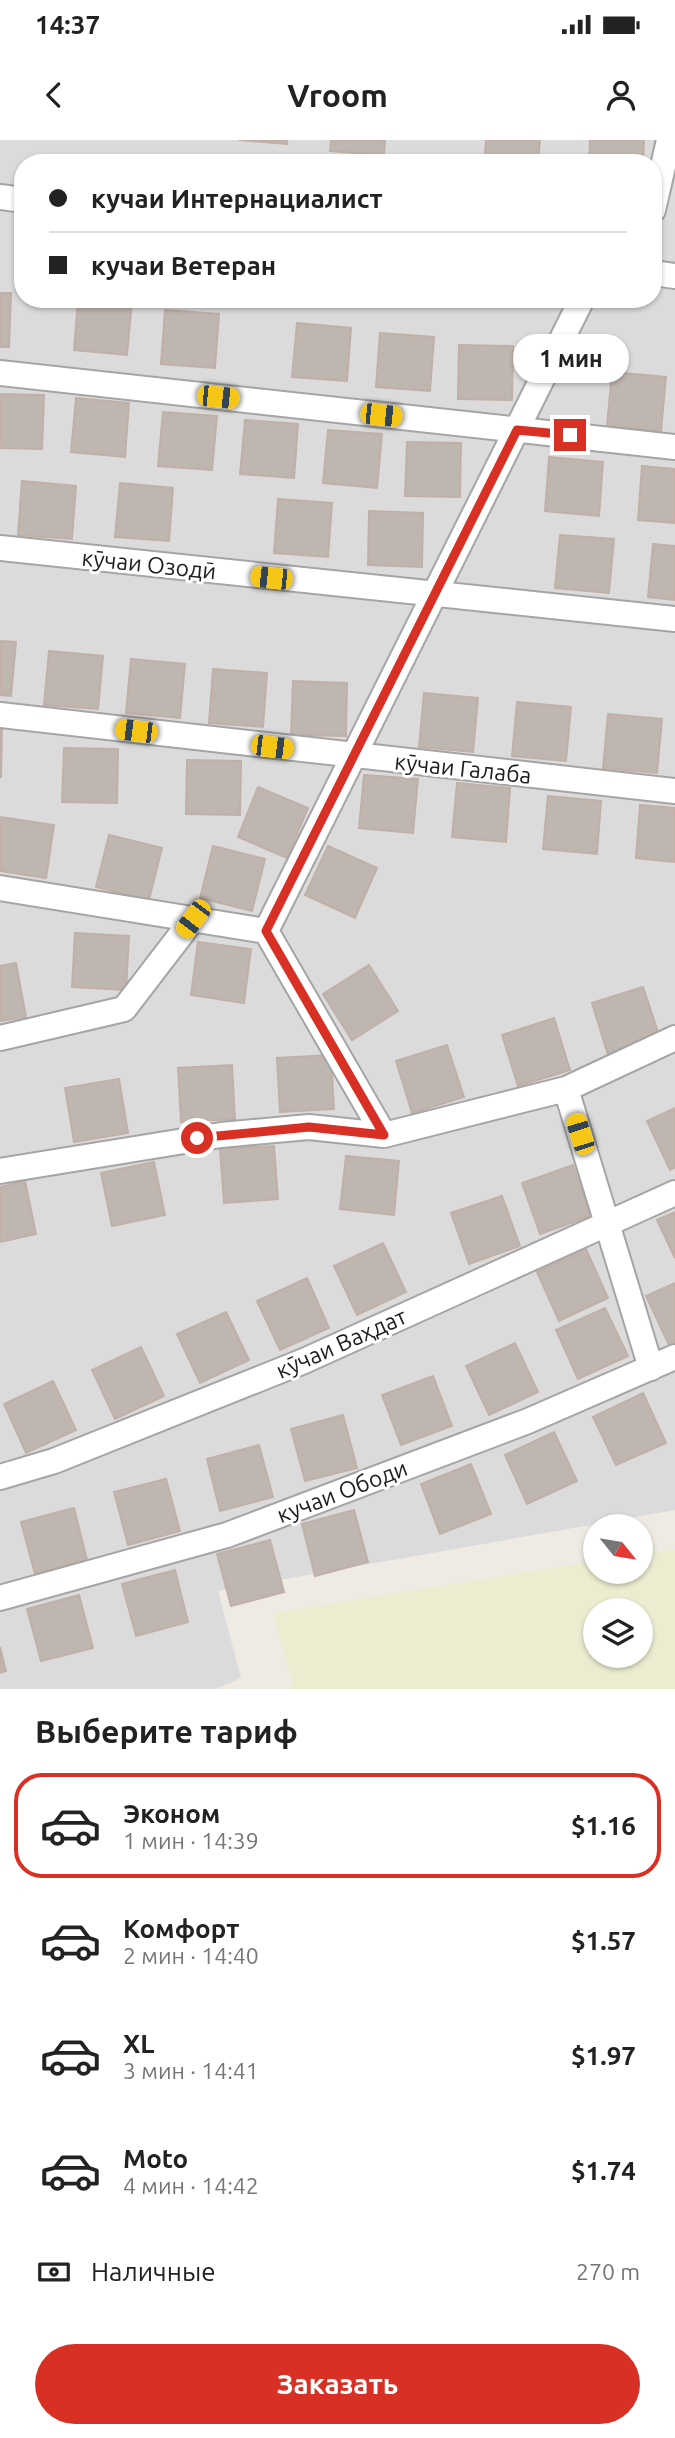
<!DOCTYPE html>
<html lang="ru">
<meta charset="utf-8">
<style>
body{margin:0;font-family:Ubuntu,sans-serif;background:#f2f2f2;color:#222;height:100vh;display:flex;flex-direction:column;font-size:26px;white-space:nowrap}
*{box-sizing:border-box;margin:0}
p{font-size:23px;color:#767676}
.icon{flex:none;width:38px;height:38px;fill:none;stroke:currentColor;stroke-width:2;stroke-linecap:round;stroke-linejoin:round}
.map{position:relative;height:1549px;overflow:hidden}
.drawer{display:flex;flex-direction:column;background:#fff;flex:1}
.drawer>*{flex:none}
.hud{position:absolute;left:14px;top:14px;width:648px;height:154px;border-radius:28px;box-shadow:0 2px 5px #0004;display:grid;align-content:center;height:154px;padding:0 35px;background:#fff}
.needle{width:46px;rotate:120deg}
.buttons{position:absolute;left:583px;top:1374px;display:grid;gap:14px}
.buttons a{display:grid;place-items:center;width:70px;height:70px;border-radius:50%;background:#fff;box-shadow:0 2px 5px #0004;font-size:35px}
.end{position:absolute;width:32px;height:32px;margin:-16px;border:9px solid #d93025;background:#fff;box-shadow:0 0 0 4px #fff}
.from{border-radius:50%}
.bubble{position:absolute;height:49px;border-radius:24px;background:#fff;box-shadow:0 2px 5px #0004;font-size:23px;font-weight:600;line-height:49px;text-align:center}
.car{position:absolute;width:21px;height:42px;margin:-21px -10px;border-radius:9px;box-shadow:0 0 5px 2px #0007;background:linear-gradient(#f5c518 24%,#345 0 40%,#f5c518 0 76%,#345 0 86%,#f5c518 0)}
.hud b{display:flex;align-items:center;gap:24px;height:66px;font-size:26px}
.hud b+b{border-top:2px solid #e0e0e0}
.hud i{width:18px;height:18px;background:#222}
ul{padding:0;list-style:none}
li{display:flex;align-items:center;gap:21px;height:105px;margin:0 14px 10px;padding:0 21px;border:4px solid transparent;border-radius:28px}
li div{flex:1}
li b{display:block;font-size:26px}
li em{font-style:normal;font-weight:600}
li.active{border-color:#d93025}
li>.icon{width:63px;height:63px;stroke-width:1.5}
h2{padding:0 35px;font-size:32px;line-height:84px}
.pay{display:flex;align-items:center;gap:18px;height:77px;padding:0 35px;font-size:26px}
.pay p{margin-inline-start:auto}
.cta{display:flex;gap:14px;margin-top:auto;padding:14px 35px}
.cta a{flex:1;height:80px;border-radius:42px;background:#d93025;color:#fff;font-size:28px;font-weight:600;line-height:80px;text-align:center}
.status{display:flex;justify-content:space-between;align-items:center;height:49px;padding:0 35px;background:#fff;direction:ltr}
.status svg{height:19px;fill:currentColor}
header{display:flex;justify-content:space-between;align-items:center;height:91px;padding:0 35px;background:#fff;font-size:32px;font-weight:600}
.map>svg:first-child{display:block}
.residential{fill:#dcdbdb;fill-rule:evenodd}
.farmland{fill:#ecedd0;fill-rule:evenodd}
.building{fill:#bfb6b0;stroke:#c0b0a7;stroke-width:2}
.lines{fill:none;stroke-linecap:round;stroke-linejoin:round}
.minor-casing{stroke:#a5a5a5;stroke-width:28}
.minor{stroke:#fff;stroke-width:24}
.route{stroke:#d93025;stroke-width:9}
.labels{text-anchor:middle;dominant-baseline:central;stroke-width:6;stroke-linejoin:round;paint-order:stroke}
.street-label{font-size:23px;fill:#1e1e1e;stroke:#fff}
</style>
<div class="status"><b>14:37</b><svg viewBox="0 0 49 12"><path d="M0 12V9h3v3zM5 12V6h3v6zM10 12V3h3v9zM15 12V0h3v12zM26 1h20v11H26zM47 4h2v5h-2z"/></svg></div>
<header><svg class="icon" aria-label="back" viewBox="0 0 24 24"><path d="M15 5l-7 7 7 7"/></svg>Vroom<svg class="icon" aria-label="person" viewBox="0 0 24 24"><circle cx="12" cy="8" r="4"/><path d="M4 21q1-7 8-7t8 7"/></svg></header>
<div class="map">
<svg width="675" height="1549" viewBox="0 0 675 1549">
<rect width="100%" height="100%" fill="#efeae4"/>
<path class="residential" d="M 0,0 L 675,0 L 675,1370 L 218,1451 L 241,1538 L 216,1549 L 0,1549 ZM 23,23 L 653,23 L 653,159 L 23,159 Z"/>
<path class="farmland" d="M 675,1409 L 675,1549 L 287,1549 L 293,1546 L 273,1473 L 595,1421 L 595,1432 L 640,1432 L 641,1414 ZM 595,1470 L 640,1470 L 640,1516 L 595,1516 Z"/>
<path class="building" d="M 239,0 L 287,0 L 287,4 Z
M 331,0 L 385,0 L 384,15 L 330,11 Z
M 486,0 L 540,0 L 538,23 L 484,23 Z
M 590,0 L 644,0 L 643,23 L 589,23 Z
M 0,153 L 11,153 L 9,207 L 0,207 Z
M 78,159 L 132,161 L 127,215 L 74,210 Z
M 165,170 L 219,174 L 215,228 L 161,224 Z
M 297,183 L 351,188 L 347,241 L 292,237 Z
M 380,193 L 434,197 L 430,251 L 376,247 Z
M 459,205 L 513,206 L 512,260 L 458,259 Z
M 612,232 L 666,237 L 661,291 L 607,286 Z
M 0,254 L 44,255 L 42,309 L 0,308 Z
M 76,258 L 129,263 L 125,317 L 71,312 Z
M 163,272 L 217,276 L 212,330 L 158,326 Z
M 245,280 L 298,284 L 294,338 L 240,334 Z
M 328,290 L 382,294 L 377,348 L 323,343 Z
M 407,302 L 461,303 L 460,357 L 405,356 Z
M 549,317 L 603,322 L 599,376 L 545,371 Z
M 642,326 L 675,329 L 675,383 L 638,380 Z
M 22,341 L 76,346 L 72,399 L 18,395 Z
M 120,343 L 173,348 L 169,401 L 115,397 Z
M 278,359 L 332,363 L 328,417 L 274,413 Z
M 369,371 L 423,373 L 422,427 L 368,425 Z
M 560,395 L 614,399 L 609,453 L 555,448 Z
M 653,404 L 675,406 L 675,460 L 648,457 Z
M 0,501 L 16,502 L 11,556 L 0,555 Z
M 49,511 L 103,516 L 98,569 L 44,565 Z
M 131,519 L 185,524 L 180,578 L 126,573 Z
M 213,529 L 267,533 L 263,587 L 209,583 Z
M 293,541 L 347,543 L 346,596 L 291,595 Z
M 424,553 L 478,558 L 473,612 L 419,607 Z
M 517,562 L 571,567 L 566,621 L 512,616 Z
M 608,574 L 662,579 L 657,633 L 603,628 Z
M 0,583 L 2,583 L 1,637 L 0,637 Z
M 64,608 L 118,609 L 117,663 L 62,662 Z
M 187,620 L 241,621 L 240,675 L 186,674 Z
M 364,635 L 418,639 L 413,693 L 359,688 Z
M 457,643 L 510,648 L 506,702 L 452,697 Z
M 258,647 L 308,668 L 287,718 L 238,697 Z
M 548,656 L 601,661 L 597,714 L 543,709 Z
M 640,665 L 675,668 L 675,722 L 636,718 Z
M 0,677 L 54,685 L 46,738 L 0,731 Z
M 109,695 L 162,708 L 149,760 L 96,747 Z
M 213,706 L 265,719 L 252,771 L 200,758 Z
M 328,706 L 377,728 L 355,778 L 305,755 Z
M 75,793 L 129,796 L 126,850 L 72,847 Z
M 198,802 L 251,809 L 244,863 L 191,855 Z
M 16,823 L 26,877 L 0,881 L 0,826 Z
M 369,825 L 398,871 L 352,900 L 323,854 Z
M 643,847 L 660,898 L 608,915 L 592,863 Z
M 554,878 L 570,930 L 518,946 L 502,895 Z
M 447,905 L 464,957 L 412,973 L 396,921 Z
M 331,915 L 334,969 L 280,972 L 277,918 Z
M 232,925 L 235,979 L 181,982 L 178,928 Z
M 119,939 L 128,993 L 74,1002 L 65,948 Z
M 675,968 L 675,1027 L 670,1030 L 647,981 Z
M 274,1006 L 278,1059 L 224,1063 L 220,1009 Z
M 346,1016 L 399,1021 L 394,1075 L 340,1069 Z
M 154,1022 L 165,1075 L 112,1086 L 101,1033 Z
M 573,1025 L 591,1076 L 540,1094 L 522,1043 Z
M 25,1041 L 36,1094 L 0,1102 L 0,1047 Z
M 502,1056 L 520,1106 L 469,1124 L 451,1073 Z
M 675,1072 L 675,1118 L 657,1080 Z
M 383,1103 L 406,1152 L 357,1175 L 334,1126 Z
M 586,1109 L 608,1158 L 559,1181 L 537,1132 Z
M 307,1138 L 329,1188 L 280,1210 L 257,1161 Z
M 675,1143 L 675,1202 L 669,1205 L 646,1156 Z
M 605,1168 L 628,1216 L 578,1239 L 556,1190 Z
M 226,1172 L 249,1220 L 200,1243 L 177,1194 Z
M 515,1203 L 538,1252 L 489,1275 L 466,1226 Z
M 141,1207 L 164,1256 L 115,1279 L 92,1230 Z
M 433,1236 L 452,1286 L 401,1305 L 382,1255 Z
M 53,1241 L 76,1290 L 26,1313 L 4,1264 Z
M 643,1253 L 666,1303 L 616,1325 L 593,1277 Z
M 343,1275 L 357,1328 L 305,1341 L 291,1289 Z
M 554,1292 L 577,1341 L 527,1364 L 505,1315 Z
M 259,1305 L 273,1357 L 220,1371 L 207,1319 Z
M 471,1324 L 491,1374 L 440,1394 L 421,1344 Z
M 166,1339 L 180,1391 L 128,1405 L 114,1352 Z
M 74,1368 L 87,1420 L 35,1434 L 21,1382 Z
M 354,1370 L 368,1422 L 315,1436 L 302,1384 Z
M 270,1400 L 284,1452 L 231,1466 L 217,1414 Z
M 175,1430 L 188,1482 L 136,1496 L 122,1444 Z
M 79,1455 L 93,1508 L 41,1521 L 27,1469 Z
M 0,1507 L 6,1531 L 0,1533 Z"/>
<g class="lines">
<defs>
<path id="minor" d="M 0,57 L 23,60
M 653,70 L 669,0
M 653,133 L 675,136
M 0,233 L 675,307
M 0,408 L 675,479
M 0,575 L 675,651
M 0,748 L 266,791 L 582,159
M 266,791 L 384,995 L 566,949 L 675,898
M 0,898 L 124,869 L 193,779
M 566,949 L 651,1228
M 0,1031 L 221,995 L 309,987 L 384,995
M 0,1337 L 54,1321 L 304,1221 L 675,1053
M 0,1458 L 227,1395 L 528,1281 L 675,1217"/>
</defs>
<use href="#minor" class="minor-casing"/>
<use href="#minor" class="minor"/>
</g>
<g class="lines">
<path class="route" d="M 197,998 L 309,987 L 384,995 L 266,791 L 517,290 L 570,295"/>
</g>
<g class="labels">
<g class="street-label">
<text transform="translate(149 424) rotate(6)">кӯчаи Озодӣ</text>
<text transform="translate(463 628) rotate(6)">кӯчаи Галаба</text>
<text transform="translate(341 1203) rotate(-24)">кӯчаи Ваҳдат</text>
<text transform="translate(342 1351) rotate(-21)">кучаи Ободи</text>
</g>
</g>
</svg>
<div class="buttons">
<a><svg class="needle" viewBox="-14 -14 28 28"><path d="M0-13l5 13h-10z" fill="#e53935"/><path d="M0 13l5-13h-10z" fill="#767676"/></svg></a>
<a><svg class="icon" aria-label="layers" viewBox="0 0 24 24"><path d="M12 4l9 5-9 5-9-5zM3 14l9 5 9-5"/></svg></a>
</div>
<i class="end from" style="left:197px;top:998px"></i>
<i class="end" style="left:570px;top:295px"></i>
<div class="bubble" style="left:513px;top:194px;width:116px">1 мин</div>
<i class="car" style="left:218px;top:257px;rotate:96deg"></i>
<i class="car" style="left:381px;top:275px;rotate:96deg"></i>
<i class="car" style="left:271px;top:438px;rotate:276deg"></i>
<i class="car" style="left:136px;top:591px;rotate:277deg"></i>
<i class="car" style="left:272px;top:607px;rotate:97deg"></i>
<i class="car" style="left:193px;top:779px;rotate:217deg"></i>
<i class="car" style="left:580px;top:994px;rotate:342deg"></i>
<div class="hud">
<b><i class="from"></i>кучаи Интернациалист</b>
<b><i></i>кучаи Ветеран</b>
</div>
</div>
<section class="drawer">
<h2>Выберите тариф</h2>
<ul>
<li class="active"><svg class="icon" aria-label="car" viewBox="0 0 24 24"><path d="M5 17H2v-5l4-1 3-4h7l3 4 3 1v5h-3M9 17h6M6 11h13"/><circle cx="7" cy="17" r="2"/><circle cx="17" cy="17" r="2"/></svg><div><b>Эконом</b><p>1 мин · 14:39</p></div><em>$1.16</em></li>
<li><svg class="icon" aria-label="car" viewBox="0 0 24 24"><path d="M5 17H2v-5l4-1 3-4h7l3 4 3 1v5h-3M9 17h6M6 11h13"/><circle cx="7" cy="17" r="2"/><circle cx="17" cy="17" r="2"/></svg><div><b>Комфорт</b><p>2 мин · 14:40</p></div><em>$1.57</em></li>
<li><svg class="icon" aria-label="car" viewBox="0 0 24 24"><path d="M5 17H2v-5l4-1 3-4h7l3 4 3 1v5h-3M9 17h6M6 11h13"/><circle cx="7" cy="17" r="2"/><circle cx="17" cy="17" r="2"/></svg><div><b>XL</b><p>3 мин · 14:41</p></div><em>$1.97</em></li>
<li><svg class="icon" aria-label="car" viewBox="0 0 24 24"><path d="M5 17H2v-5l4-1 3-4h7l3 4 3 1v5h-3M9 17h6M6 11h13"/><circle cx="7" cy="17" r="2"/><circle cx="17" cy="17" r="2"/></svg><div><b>Moto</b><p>4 мин · 14:42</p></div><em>$1.74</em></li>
</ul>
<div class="pay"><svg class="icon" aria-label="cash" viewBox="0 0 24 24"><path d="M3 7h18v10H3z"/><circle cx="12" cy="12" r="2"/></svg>Наличные<p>270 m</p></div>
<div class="cta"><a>Заказать</a></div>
</section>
